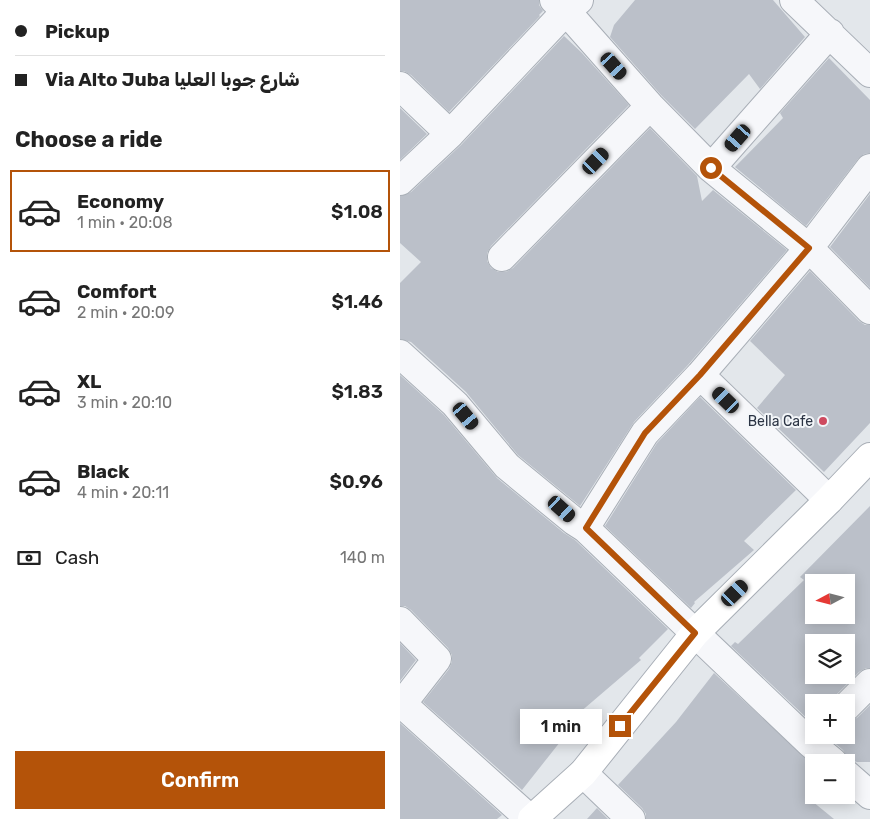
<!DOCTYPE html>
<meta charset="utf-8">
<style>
body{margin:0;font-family:Rubik,Vazirmatn,sans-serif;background:#f6f6f6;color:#222;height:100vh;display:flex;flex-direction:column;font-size:19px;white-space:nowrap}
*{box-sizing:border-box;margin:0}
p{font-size:16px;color:#767676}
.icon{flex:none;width:28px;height:28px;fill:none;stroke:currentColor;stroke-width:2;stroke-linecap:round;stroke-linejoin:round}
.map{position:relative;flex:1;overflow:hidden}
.panel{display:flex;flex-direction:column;background:#fff;width:400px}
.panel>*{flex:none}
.top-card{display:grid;align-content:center;height:110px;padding:0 15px;background:#fff}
.needle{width:32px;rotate:263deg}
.buttons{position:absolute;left:405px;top:574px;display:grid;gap:10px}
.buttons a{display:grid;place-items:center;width:50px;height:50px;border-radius:0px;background:#fff;box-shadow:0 2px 12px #0003;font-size:25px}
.end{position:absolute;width:22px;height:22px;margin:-11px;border:6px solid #b45309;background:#fff;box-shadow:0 0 0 2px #fff}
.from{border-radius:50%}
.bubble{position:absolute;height:35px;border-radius:0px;background:#fff;box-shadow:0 2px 12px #0003;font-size:16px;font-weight:600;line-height:35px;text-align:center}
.car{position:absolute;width:15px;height:30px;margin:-15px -8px;border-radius:6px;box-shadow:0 0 4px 1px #0007;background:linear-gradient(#222 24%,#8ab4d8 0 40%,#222 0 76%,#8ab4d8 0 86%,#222 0)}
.top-card b{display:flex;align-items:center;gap:18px;height:48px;font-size:19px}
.top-card b+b{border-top:1px solid #e0e0e0}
.top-card i{width:12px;height:12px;background:#222}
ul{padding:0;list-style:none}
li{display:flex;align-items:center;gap:15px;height:82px;margin:0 10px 8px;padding:0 5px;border:2px solid transparent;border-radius:0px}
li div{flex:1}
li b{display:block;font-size:19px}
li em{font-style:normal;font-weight:600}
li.selected{border-color:#b45309}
li>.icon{width:45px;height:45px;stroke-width:1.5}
h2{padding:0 15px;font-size:22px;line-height:60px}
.pay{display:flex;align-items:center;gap:12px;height:55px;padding:0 15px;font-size:19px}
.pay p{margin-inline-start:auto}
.cta{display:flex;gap:10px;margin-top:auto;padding:10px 15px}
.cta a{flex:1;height:58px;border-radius:0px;background:#b45309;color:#fff;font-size:20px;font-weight:600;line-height:58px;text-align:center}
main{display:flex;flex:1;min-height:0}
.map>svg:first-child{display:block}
.building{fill:#bbc0c9;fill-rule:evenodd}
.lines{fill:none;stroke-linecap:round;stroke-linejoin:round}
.street-casing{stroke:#a8aeb6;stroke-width:30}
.secondary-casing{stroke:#a8aeb6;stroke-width:30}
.street{stroke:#f6f7fa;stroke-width:28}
.secondary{stroke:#fff;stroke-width:28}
.route{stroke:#b45309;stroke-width:6}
.poi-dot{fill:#ce4a5f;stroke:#f3f6f9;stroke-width:2}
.labels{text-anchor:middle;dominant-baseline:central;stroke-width:4;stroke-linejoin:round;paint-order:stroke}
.poi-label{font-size:14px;fill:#2b3444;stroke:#f3f6f9;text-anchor:end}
</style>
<main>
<section class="panel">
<div class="top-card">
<b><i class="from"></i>Pickup</b>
<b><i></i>Via Alto Juba شارع جوبا العليا</b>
</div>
<h2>Choose a ride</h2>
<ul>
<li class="selected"><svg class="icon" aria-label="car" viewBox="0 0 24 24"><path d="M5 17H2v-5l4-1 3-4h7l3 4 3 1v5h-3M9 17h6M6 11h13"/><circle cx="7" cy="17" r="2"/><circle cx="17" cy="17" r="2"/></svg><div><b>Economy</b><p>1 min · 20:08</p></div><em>$1.08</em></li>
<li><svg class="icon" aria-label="car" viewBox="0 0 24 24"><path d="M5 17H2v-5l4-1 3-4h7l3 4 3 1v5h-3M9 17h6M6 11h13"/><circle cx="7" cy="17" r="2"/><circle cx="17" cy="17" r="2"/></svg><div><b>Comfort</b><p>2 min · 20:09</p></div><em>$1.46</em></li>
<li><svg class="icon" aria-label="car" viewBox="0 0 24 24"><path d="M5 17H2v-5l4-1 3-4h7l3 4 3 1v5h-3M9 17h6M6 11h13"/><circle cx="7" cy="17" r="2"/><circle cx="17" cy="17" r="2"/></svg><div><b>XL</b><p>3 min · 20:10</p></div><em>$1.83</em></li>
<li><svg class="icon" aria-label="car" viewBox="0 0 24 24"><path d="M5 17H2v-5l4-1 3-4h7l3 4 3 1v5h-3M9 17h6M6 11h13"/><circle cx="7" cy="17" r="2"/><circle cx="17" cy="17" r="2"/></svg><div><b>Black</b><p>4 min · 20:11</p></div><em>$0.96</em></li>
</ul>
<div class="pay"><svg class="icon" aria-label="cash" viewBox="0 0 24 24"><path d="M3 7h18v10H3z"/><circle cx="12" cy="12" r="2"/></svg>Cash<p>140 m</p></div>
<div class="cta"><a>Confirm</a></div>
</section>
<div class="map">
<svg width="470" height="819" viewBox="0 0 470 819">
<rect width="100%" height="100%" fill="#e3e7eb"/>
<path class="building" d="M 0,0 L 139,0 L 139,5 L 143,11 L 139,15 L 140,16 L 49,112 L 11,75 L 4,71 L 0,71 Z
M 235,0 L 373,0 L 405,37 L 360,89 L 349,74 L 295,129 L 261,95 L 210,37 L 214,25 Z
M 164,36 L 182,53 L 229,105 L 91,246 L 87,253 L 87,261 L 91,268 L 98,272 L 106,272 L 113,268 L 250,128 L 297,176 L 302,201 L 313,190 L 387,250 L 288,365 L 234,422 L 180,506 L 118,455 L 66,392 L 11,342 L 0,339 L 0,283 L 21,262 L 0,243 L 0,196 L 11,192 L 61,145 Z
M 429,58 L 470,100 L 470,153 L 464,154 L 458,159 L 406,226 L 335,167 L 383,118 L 380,113 Z
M 0,108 L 27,134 L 0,160 Z
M 470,194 L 470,288 L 430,247 Z
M 410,271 L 459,321 L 465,325 L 470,325 L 470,423 L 424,472 L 357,408 L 385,375 L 350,341 Z
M 0,375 L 44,415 L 97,478 L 164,533 L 175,540 L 268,629 L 239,658 L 241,660 L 158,731 L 164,737 L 122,790 L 23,702 L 49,669 L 52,662 L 52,655 L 48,648 L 11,610 L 5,606 L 0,606 Z
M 300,397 L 396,490 L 344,541 L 354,550 L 294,602 L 295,603 L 291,608 L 205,526 L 257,443 Z
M 470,506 L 470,668 L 466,668 L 459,672 L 435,696 L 431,702 L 414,702 L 414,725 L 331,646 L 335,642 L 338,644 L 404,580 L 400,577 ZM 414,582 L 446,582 L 446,615 L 414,615 ZM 414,642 L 446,642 L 446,675 L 414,675 Z
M 0,643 L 16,660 L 0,681 Z
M 314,673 L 414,766 L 414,790 L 407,797 L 434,819 L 246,819 L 246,814 L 242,808 L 218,785 L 276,722 Z
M 470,705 L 470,762 L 457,762 L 448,759 L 443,750 L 425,735 L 446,735 L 446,722 L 457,718 Z
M 0,723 L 102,815 L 97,819 L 0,819 Z
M 197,808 L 208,819 L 187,819 Z"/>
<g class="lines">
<defs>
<path id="street" d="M 154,0 L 166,11 L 250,106 L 311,168 L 409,248 L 470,310
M 394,0 L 470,73
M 0,86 L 50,134
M 311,168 L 430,33
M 0,181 L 50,134 L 166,11 L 179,0
M 102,257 L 250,106
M 0,354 L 55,404 L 107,466 L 174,521 L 185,528 L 410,743 L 433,762
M 300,375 L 429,500
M 185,528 L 245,433 L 300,375 L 409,248 L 470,168
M 0,621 L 37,659 L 2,704 L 130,819
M 446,707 L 470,683
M 183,773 L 231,819
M 446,774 L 470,795"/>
<path id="secondary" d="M 132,819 L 183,773 L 295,633 L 429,500 L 470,457"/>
</defs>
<use href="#street" class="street-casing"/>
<use href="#secondary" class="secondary-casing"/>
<use href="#street" class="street"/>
<use href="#secondary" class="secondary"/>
</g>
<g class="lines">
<path class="route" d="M 220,726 L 295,633 L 186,528 L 245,433 L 300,375 L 409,248 L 311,168"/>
</g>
<circle class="poi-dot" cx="423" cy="421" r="5"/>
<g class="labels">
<g class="poi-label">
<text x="413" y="421">Bella Cafe</text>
</g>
</g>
</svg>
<div class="buttons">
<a><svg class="needle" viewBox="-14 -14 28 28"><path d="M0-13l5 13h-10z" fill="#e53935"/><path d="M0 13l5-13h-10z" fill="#767676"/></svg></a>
<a><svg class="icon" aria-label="layers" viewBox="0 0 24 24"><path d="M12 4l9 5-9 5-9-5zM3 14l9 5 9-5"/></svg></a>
<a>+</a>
<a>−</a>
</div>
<i class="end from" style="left:311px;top:168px"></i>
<i class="end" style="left:220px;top:726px"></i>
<div class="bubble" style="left:120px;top:709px;width:82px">1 min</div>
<i class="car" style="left:214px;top:66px;rotate:138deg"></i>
<i class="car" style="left:338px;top:138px;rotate:221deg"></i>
<i class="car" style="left:196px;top:161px;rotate:44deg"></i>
<i class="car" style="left:326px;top:400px;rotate:314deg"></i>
<i class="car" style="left:66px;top:416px;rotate:140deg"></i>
<i class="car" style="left:162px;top:509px;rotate:132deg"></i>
<i class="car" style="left:335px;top:593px;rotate:46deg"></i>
</div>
</main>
